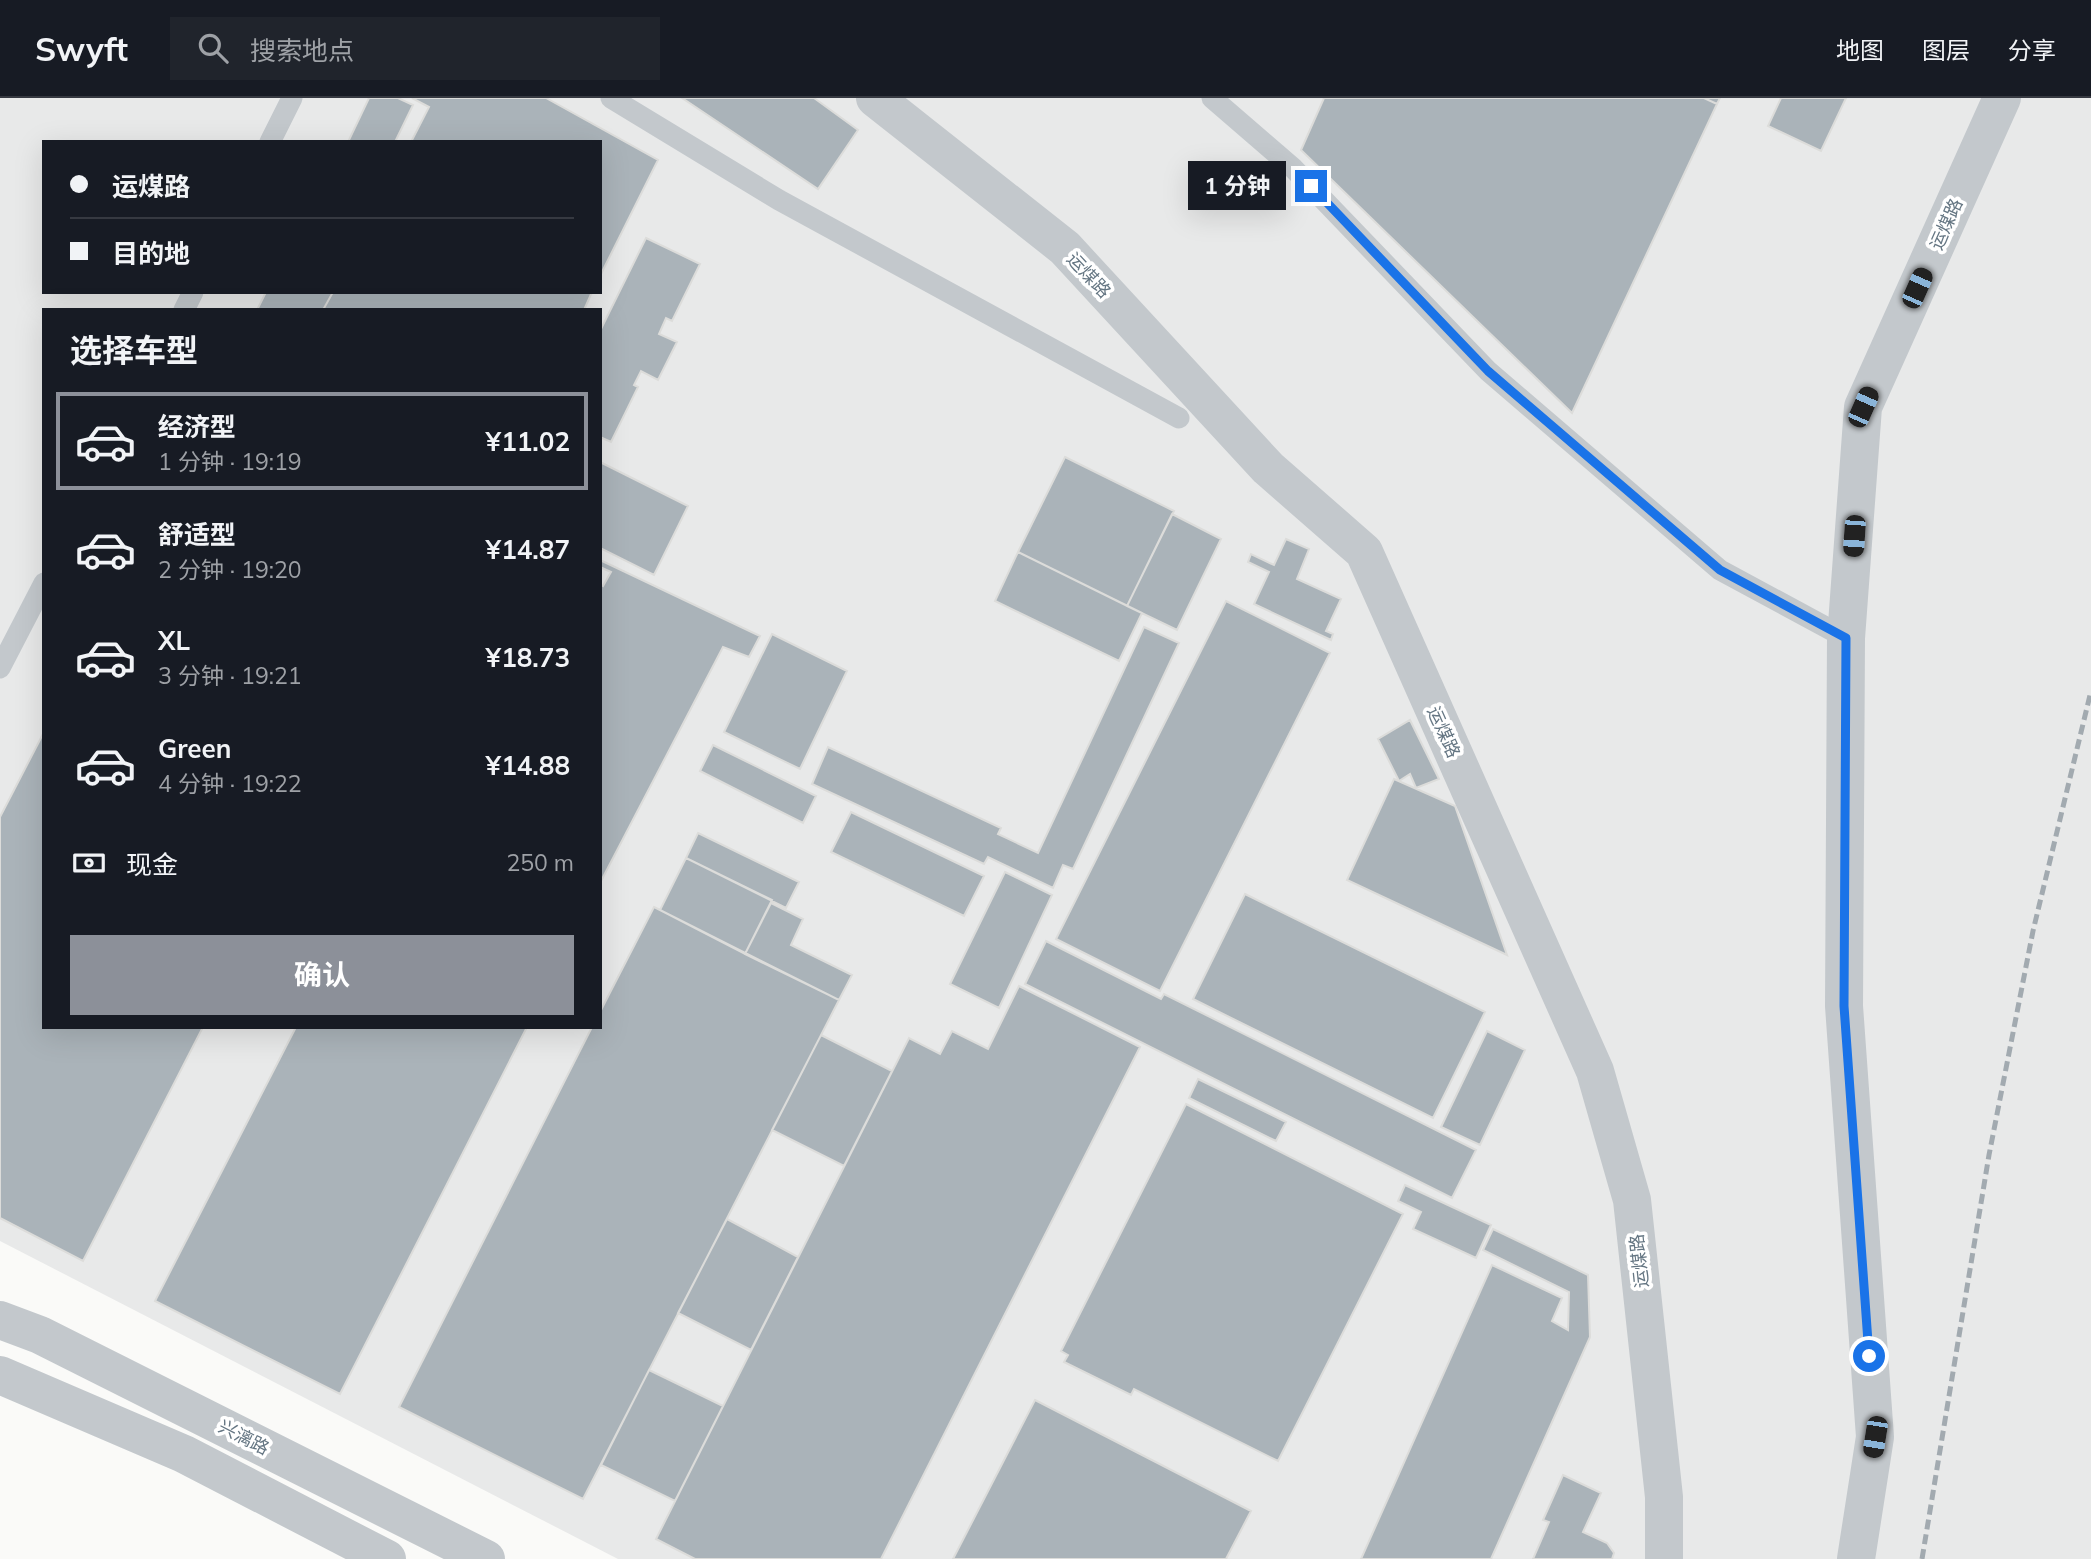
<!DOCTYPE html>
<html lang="zh">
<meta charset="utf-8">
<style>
body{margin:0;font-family:Mulish,"Noto Sans SC",sans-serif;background:#20242c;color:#f1f3f6;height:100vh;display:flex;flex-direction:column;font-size:26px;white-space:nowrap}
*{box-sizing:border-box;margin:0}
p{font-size:23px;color:#9ea1a6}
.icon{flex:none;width:38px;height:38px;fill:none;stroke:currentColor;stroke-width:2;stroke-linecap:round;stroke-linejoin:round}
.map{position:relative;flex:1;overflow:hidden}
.panel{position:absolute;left:42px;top:210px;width:560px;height:721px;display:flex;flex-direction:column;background:#171b24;border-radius:0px;box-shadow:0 7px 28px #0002}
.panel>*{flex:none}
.hud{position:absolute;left:42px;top:42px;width:560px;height:154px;border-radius:0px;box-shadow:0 7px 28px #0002;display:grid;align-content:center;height:154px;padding:0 28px;background:#171b24}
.end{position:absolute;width:32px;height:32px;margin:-16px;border:9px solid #1a73e8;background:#fff;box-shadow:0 0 0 4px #fff}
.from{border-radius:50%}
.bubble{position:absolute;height:49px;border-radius:0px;background:#171b24;box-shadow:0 7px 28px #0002;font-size:23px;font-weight:700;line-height:49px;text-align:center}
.car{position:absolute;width:21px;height:42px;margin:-21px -10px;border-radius:9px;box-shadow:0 0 5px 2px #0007;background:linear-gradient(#222 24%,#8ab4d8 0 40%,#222 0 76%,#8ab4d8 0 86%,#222 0)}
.hud b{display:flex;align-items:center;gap:24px;height:66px;font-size:26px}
.hud b+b{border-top:2px solid #363941}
.hud i{width:18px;height:18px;background:#f1f3f6}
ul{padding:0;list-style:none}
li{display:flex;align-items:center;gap:21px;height:98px;margin:0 14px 10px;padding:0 14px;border:4px solid transparent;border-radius:0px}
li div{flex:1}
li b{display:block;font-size:26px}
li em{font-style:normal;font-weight:700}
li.current{border-color:#8c9099}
li>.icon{width:63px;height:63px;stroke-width:1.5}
h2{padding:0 28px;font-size:32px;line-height:84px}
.pay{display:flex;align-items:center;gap:18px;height:77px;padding:0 28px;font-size:26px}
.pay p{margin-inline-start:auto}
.action{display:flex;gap:14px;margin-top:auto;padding:14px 28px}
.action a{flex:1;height:80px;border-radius:0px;background:#8c9099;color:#fff;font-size:28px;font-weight:700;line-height:80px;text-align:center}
header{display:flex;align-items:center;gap:42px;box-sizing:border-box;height:98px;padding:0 35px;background:#171b24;border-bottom:2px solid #363941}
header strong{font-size:33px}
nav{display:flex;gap:38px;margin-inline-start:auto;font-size:24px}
.search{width:490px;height:63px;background:#20242c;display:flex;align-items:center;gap:18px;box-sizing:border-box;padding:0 24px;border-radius:0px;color:#9ea1a6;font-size:26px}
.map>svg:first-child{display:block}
.built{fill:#e8e9e9;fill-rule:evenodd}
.building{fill:#aab3b9;stroke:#dcdcda;stroke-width:2}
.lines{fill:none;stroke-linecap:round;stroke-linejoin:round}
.service{stroke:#c3c8cc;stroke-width:21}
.minor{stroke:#c3c8cc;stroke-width:38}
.tertiary{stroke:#c3c8cc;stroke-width:38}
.rail{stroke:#a2aab0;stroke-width:5;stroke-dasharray:10 5;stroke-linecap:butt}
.route{stroke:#1a73e8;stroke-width:9}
.labels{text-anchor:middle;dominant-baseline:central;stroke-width:7;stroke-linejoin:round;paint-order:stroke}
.street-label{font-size:18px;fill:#657683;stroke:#fff}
</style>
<header>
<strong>Swyft</strong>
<div class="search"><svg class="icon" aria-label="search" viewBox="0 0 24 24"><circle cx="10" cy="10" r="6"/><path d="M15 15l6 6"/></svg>搜索地点</div>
<nav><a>地图</a><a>图层</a><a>分享</a></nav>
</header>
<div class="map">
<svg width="2091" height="1461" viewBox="0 0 2091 1461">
<rect width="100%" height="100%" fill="#fafaf8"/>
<path class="built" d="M 0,0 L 2091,0 L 2091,1461 L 618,1461 L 0,1143 ZM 44,44 L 600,44 L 600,194 L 44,194 ZM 44,212 L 600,212 L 600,929 L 44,929 Z"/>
<path class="building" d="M 369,0 L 398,0 L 413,7 L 395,44 L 348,44 Z
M 412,0 L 546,0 L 658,62 L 600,178 L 600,44 L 411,44 L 429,9 Z
M 682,0 L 814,0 L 858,32 L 818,91 Z
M 1324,0 L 1704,0 L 1717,6 L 1572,315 L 1301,52 Z
M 1704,0 L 1720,0 L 1717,6 Z
M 1781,0 L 1846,0 L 1821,53 L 1768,28 Z
M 646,140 L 700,166 L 672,223 L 666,220 L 659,236 L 677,244 L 658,282 L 641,273 L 634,287 L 638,289 L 611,344 L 600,339 L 600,233 Z
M 266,194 L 333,194 L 323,212 L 257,212 Z
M 333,194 L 592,194 L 584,212 L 323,212 Z
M 1065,359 L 1174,413 L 1127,508 L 1018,454 Z
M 600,364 L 688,408 L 654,477 L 600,450 Z
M 1172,416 L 1221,441 L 1177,532 L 1127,508 Z
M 1286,441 L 1309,451 L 1297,481 L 1341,501 L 1326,533 L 1333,536 L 1331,542 L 1254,506 L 1269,474 L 1248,464 L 1251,456 L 1274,467 Z
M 1018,454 L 1142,515 L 1119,563 L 995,503 Z
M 600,462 L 760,538 L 749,559 L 723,549 L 600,785 L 600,486 L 603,488 L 611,474 L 600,469 Z
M 1226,503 L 1330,555 L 1160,893 L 1056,841 Z
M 1144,529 L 1179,545 L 1073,771 L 1063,767 L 1053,790 L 988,759 L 984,766 L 812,686 L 828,649 L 1001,730 L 998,736 L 1038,755 Z
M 772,536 L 847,573 L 800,671 L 724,634 Z
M 1410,622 L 1439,681 L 1416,690 L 1410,676 L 1399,683 L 1378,641 Z
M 44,634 L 44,929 L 203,929 L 83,1163 L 0,1120 L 0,719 Z
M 713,647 L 816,698 L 803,725 L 700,673 Z
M 1394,681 L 1455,708 L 1507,857 L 1347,782 Z
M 851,714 L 984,778 L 964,818 L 831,754 Z
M 698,735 L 799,784 L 786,810 L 686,760 Z
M 686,760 L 772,802 L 745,856 L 660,812 Z
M 1005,774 L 1052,797 L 999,910 L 950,886 Z
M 1245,796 L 1485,914 L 1433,1020 L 1193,901 Z
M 771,805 L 803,821 L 791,847 L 852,877 L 839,902 L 745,856 Z
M 654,809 L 839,902 L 583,1401 L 399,1309 L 592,929 L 600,929 L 600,914 Z
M 1046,843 L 1161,901 L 1164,896 L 1476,1052 L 1452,1100 L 1025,886 Z
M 1019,888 L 1140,949 L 881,1461 L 695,1461 L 656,1441 L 909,940 L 940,956 L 952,933 L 988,951 Z
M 296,929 L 527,929 L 340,1296 L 155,1203 Z
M 1487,933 L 1525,952 L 1480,1047 L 1441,1029 Z
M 821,937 L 892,973 L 844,1068 L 772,1032 Z
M 1198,981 L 1286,1024 L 1276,1043 L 1189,1000 Z
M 1186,1006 L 1403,1116 L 1278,1363 L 1134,1291 L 1131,1297 L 1064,1264 L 1068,1257 L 1061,1253 Z
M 1405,1087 L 1491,1127 L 1476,1160 L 1413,1131 L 1421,1114 L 1398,1103 Z
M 727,1121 L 798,1159 L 751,1252 L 678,1215 Z
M 1493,1131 L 1588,1177 L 1590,1239 L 1491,1461 L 1361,1461 L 1492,1167 L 1562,1200 L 1552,1223 L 1568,1232 L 1569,1194 L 1483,1152 Z
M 649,1272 L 723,1308 L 675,1403 L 601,1367 Z
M 1035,1302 L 1251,1413 L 1226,1461 L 953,1461 Z
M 1563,1377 L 1601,1395 L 1583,1434 L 1607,1445 L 1614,1455 L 1612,1461 L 1533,1461 L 1549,1424 L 1543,1422 Z"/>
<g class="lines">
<path class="service" d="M 611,0 L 779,102 L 1179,320
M 1212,0 L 1293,70 L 1488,273 L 1720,472 L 1846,540
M 270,44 L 292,0
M 184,212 L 193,194
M 0,570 L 44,485"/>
<path class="minor" d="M 875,0 L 1065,150 L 1268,370 L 1364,454 L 1595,973 L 1632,1102 L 1664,1399 L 1664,1461
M 1856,1461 L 1875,1339 L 1844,908 L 1846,540 L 1863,309 L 2002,0"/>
<path class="tertiary" d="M 0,1222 L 40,1237 L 486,1461
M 0,1277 L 184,1356 L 387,1461"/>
<path class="rail" d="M 1922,1461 L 1989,1057 L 2033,833 L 2091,593"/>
</g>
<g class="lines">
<path class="route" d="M 1311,88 L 1488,273 L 1720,472 L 1846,540 L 1844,908 L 1869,1258"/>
</g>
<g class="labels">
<g class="street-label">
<text transform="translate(1946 126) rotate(-66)">运煤路</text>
<text transform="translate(1089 177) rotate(47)">运煤路</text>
<text transform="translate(1444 634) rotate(66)">运煤路</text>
<text transform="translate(1639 1163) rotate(-96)">运煤路</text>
<text transform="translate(244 1339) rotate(27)">兴漓路</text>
</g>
</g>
</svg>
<i class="end from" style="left:1869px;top:1258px"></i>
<i class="end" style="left:1311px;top:88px"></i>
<div class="bubble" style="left:1188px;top:63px;width:98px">1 分钟</div>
<i class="car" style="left:1917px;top:190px;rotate:24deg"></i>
<i class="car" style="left:1863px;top:309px;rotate:24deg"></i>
<i class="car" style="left:1854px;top:438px;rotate:184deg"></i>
<i class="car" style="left:1875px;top:1339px;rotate:189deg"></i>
<div class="hud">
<b><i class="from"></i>运煤路</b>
<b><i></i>目的地</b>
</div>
<section class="panel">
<h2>选择车型</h2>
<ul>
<li class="current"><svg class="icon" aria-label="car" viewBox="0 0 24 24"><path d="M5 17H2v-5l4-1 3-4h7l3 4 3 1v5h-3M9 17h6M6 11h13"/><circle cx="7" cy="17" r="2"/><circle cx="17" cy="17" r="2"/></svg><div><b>经济型</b><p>1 分钟 · 19:19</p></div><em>¥11.02</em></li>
<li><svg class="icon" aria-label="car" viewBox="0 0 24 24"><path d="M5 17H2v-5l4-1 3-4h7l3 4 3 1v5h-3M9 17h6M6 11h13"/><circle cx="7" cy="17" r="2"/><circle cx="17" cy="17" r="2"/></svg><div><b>舒适型</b><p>2 分钟 · 19:20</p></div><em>¥14.87</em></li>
<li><svg class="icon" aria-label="car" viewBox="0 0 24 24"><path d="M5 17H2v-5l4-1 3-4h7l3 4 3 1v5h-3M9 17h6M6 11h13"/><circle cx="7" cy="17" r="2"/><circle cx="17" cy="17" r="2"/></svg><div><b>XL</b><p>3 分钟 · 19:21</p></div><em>¥18.73</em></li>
<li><svg class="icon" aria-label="car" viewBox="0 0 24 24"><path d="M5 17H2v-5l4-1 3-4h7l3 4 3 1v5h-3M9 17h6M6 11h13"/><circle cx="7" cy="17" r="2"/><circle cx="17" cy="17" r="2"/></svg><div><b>Green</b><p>4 分钟 · 19:22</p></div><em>¥14.88</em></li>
</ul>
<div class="pay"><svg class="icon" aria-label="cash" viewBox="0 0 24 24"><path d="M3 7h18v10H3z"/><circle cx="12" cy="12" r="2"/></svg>现金<p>250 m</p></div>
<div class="action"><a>确认</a></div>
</section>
</div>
